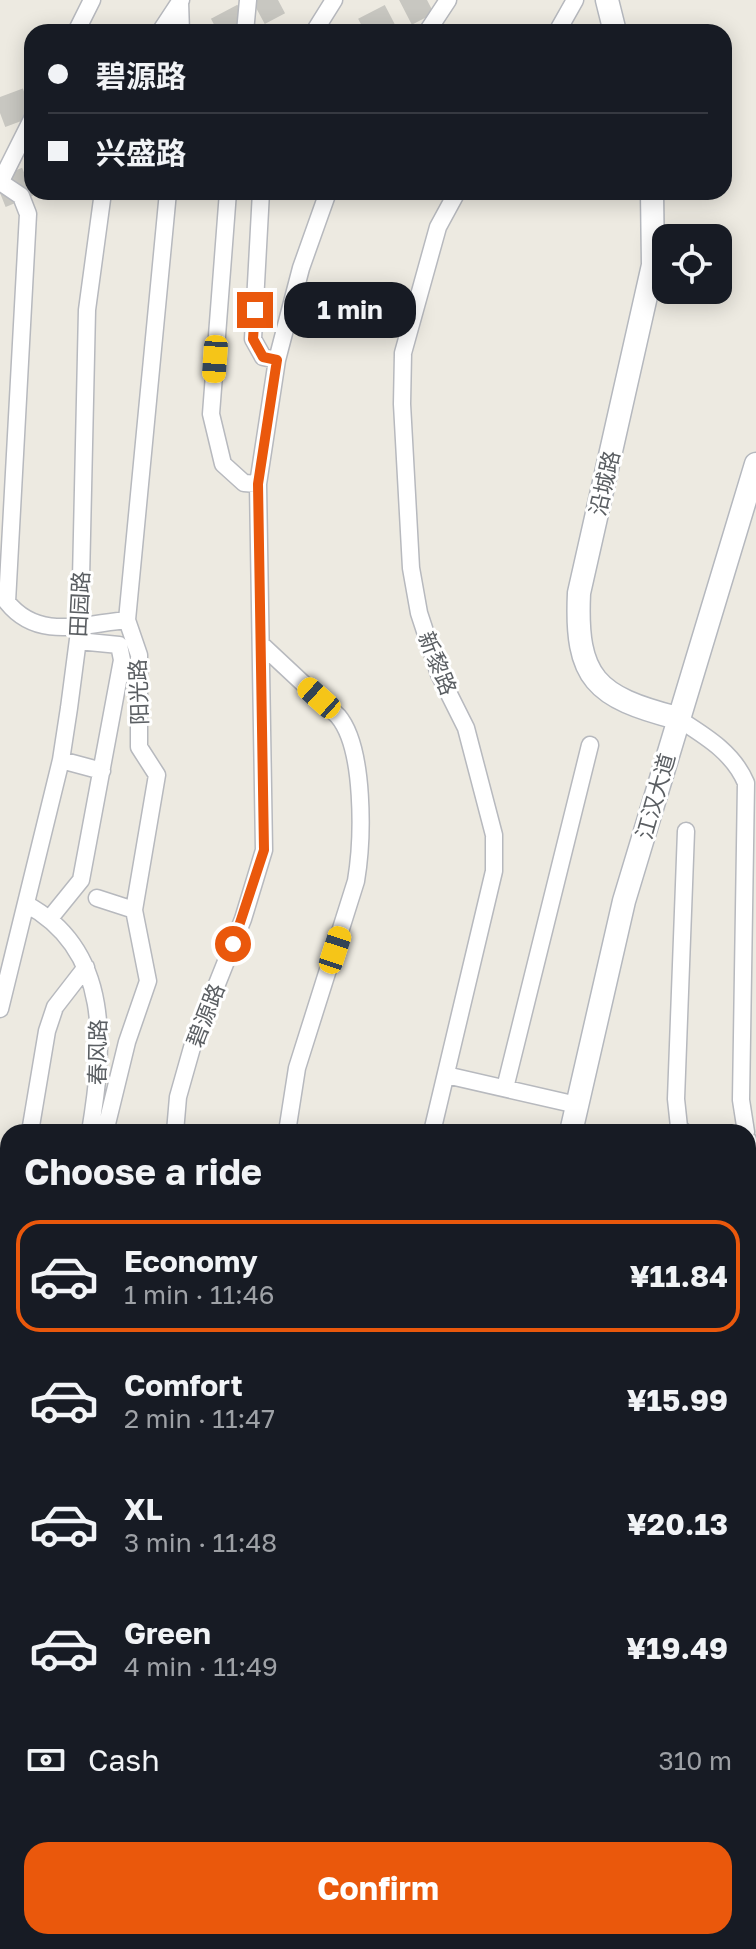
<!DOCTYPE html>
<meta charset="utf-8">
<style>
body{margin:0;font-family:"Golos Text","Noto Sans SC",sans-serif;background:#242831;color:#f1f3f6;height:100vh;display:flex;flex-direction:column;font-size:30px;white-space:nowrap}
*{box-sizing:border-box;margin:0}
p{font-size:26px;color:#9ea1a6}
.icon{flex:none;width:44px;height:44px;fill:none;stroke:currentColor;stroke-width:2;stroke-linecap:round;stroke-linejoin:round}
.map{position:relative;flex:1;overflow:hidden}
.sheet{position:absolute;left:0px;top:1124px;width:756px;height:826px;display:flex;flex-direction:column;background:#171b24;border-radius:24px 24px 0 0;box-shadow:0 4px 20px #0003}
.sheet>*{flex:none}
.guide{position:absolute;left:24px;top:24px;width:708px;height:176px;border-radius:24px;box-shadow:0 4px 20px #0003;display:grid;align-content:center;height:176px;padding:0 24px;background:#171b24}
.controls{position:absolute;left:652px;top:224px;display:grid;gap:16px}
.controls a{display:grid;place-items:center;width:80px;height:80px;border-radius:16px;background:#171b24;box-shadow:0 4px 20px #0003;font-size:40px}
.end{position:absolute;width:36px;height:36px;margin:-18px;border:10px solid #ea580c;background:#fff;box-shadow:0 0 0 4px #fff}
.from{border-radius:50%}
.bubble{position:absolute;height:56px;border-radius:24px;background:#171b24;box-shadow:0 4px 20px #0003;font-size:26px;font-weight:700;line-height:56px;text-align:center}
.car{position:absolute;width:24px;height:48px;margin:-24px -12px;border-radius:10px;box-shadow:0 0 6px 2px #0007;background:linear-gradient(#f5c518 24%,#345 0 40%,#f5c518 0 76%,#345 0 86%,#f5c518 0)}
.guide b{display:flex;align-items:center;gap:28px;height:76px;font-size:30px}
.guide b+b{border-top:2px solid #363941}
.guide i{width:20px;height:20px;background:#f1f3f6}
ul{padding:0;list-style:none}
li{display:flex;align-items:center;gap:24px;height:112px;margin:0 16px 12px;padding:0 8px;border:4px solid transparent;border-radius:24px}
li div{flex:1}
li b{display:block;font-size:30px}
li em{font-style:normal;font-weight:700}
li.active{border-color:#ea580c}
li>.icon{width:72px;height:72px;stroke-width:1.5}
h2{padding:0 24px;font-size:36px;line-height:96px}
.pay{display:flex;align-items:center;gap:20px;height:88px;padding:0 24px;font-size:30px}
.pay p{margin-inline-start:auto}
.button{display:flex;gap:16px;margin-top:auto;padding:16px 24px}
.button a{flex:1;height:92px;border-radius:24px;background:#ea580c;color:#fff;font-size:32px;font-weight:700;line-height:92px;text-align:center}
.map>svg:first-child{display:block}
.lines{fill:none;stroke-linecap:round;stroke-linejoin:round}
.highway-tunnel{stroke:#c8c7c1;stroke-width:30;stroke-dasharray:30 15;stroke-linecap:butt}
.street-casing{stroke:#b7b9be;stroke-width:19}
.secondary-casing{stroke:#b5b8be;stroke-width:25}
.path{stroke:#97c5a2;stroke-width:3;stroke-dasharray:8 4;stroke-linecap:butt}
.street{stroke:#fff;stroke-width:16}
.secondary{stroke:#fff;stroke-width:22}
.route{stroke:#ea580c;stroke-width:10}
.labels{text-anchor:middle;dominant-baseline:central;stroke-width:6;stroke-linejoin:round;paint-order:stroke}
.street-label{font-size:22px;fill:#5a5e62;stroke:#fff}
</style>
<div class="map">
<svg width="756" height="1949" viewBox="0 0 756 1949">
<rect width="100%" height="100%" fill="#edeae1"/>
<g class="lines">
<path class="highway-tunnel" d="M 218,32 L 278,0
M 365,32 L 427,0
M 0,113 L 32,101
M 0,193 L 32,180"/>
<defs>
<path id="street" d="M 180,2 L 181,32
M 76,32 L 92,0
M 160,32 L 181,0
M 245,32 L 248,0
M 314,32 L 334,0
M 427,32 L 448,0
M 557,32 L 575,0
M 0,182 L 21,196 L 28,214 L 7,602 C 38,641 83,624 127,620
M 0,183 L 32,119
M 228,192 L 211,414 L 223,464 L 244,483 L 258,484
M 261,192 L 253,339 L 263,357 L 277,360
M 262,645 L 338,716 C 365,748 363,839 356,881 L 297,1068 L 287,1132
M 677,718 C 705,736 733,752 746,783 L 741,1100 L 746,1132
M 61,760 L 102,771
M 97,898 L 134,910
M 26,904 C 113,951 104,1047 90,1132
M 51,917 L 81,880 L 122,660 L 119,645 L 78,641
M 0,1009 L 61,760 L 69,708 L 80,624 L 87,310 L 103,192
M 446,1075 L 577,1105
M 505,1088 L 590,745
M 30,1132 L 47,1031 L 55,1007 L 86,967
M 105,1132 L 127,1042 L 148,981 L 134,910 L 157,775 L 139,747 L 139,655 L 127,620 L 168,192
M 175,1132 L 178,1097 L 193,1044 L 243,919 L 264,850 L 258,484 L 277,360 L 301,268 L 328,192
M 432,1132 L 494,871 L 494,835 L 466,728 L 439,674 L 419,613 L 411,568 L 402,404 L 403,353 L 438,227 L 457,192
M 684,1132 L 679,1127 L 676,1099 L 686,831
M 748,1140 L 756,1184
M 0,1201 L 8,1185
M 0,1317 L 8,1303
M 0,1350 L 8,1363
M 535,1942 L 535,1949
M 650,1942 L 651,1949
M 73,1949 L 75,1942
M 132,1949 L 132,1942"/>
<path id="secondary" d="M 607,0 L 615,32
M 652,192 L 653,265 L 579,593 C 575,679 596,697 677,718
M 571,1132 L 624,901 L 756,464
M 404,1949 L 404,1942"/>
</defs>
<use href="#street" class="street-casing"/>
<use href="#secondary" class="secondary-casing"/>
<path class="path" d="M 0,1411 L 8,1412
M 0,1432 L 8,1452
M 748,1519 L 756,1517"/>
<use href="#street" class="street"/>
<use href="#secondary" class="secondary"/>
</g>
<g class="lines">
<path class="route" d="M 233,944 L 264,850 L 258,484 L 277,360 L 263,357 L 253,339 L 255,310"/>
</g>
<g class="labels">
<g class="street-label">
<text transform="translate(604 483) rotate(-77)">沿城路</text>
<text transform="translate(79 604) rotate(-87)">田园路</text>
<text transform="translate(438 663) rotate(68)">新黎路</text>
<text transform="translate(138 692) rotate(-92)">阳光路</text>
<text transform="translate(655 796) rotate(-74)">江汉大道</text>
<text transform="translate(205 1015) rotate(-69)">碧源路</text>
<text transform="translate(97 1052) rotate(-89)">春风路</text>
</g>
</g>
</svg>
<div class="controls">
<a><svg class="icon" aria-label="locate" viewBox="0 0 24 24"><circle cx="12" cy="12" r="6"/><path d="M12 2v4M12 18v4M2 12h4M18 12h4"/></svg></a>
</div>
<i class="end from" style="left:233px;top:944px"></i>
<i class="end" style="left:255px;top:310px"></i>
<div class="bubble" style="left:284px;top:282px;width:132px">1 min</div>
<i class="car" style="left:215px;top:359px;rotate:184deg"></i>
<i class="car" style="left:319px;top:698px;rotate:312deg"></i>
<i class="car" style="left:335px;top:950px;rotate:18deg"></i>
<div class="guide">
<b><i class="from"></i>碧源路</b>
<b><i></i>兴盛路</b>
</div>
<section class="sheet">
<h2>Choose a ride</h2>
<ul>
<li class="active"><svg class="icon" aria-label="car" viewBox="0 0 24 24"><path d="M5 17H2v-5l4-1 3-4h7l3 4 3 1v5h-3M9 17h6M6 11h13"/><circle cx="7" cy="17" r="2"/><circle cx="17" cy="17" r="2"/></svg><div><b>Economy</b><p>1 min · 11:46</p></div><em>¥11.84</em></li>
<li><svg class="icon" aria-label="car" viewBox="0 0 24 24"><path d="M5 17H2v-5l4-1 3-4h7l3 4 3 1v5h-3M9 17h6M6 11h13"/><circle cx="7" cy="17" r="2"/><circle cx="17" cy="17" r="2"/></svg><div><b>Comfort</b><p>2 min · 11:47</p></div><em>¥15.99</em></li>
<li><svg class="icon" aria-label="car" viewBox="0 0 24 24"><path d="M5 17H2v-5l4-1 3-4h7l3 4 3 1v5h-3M9 17h6M6 11h13"/><circle cx="7" cy="17" r="2"/><circle cx="17" cy="17" r="2"/></svg><div><b>XL</b><p>3 min · 11:48</p></div><em>¥20.13</em></li>
<li><svg class="icon" aria-label="car" viewBox="0 0 24 24"><path d="M5 17H2v-5l4-1 3-4h7l3 4 3 1v5h-3M9 17h6M6 11h13"/><circle cx="7" cy="17" r="2"/><circle cx="17" cy="17" r="2"/></svg><div><b>Green</b><p>4 min · 11:49</p></div><em>¥19.49</em></li>
</ul>
<div class="pay"><svg class="icon" aria-label="cash" viewBox="0 0 24 24"><path d="M3 7h18v10H3z"/><circle cx="12" cy="12" r="2"/></svg>Cash<p>310 m</p></div>
<div class="button"><a>Confirm</a></div>
</section>
</div>
